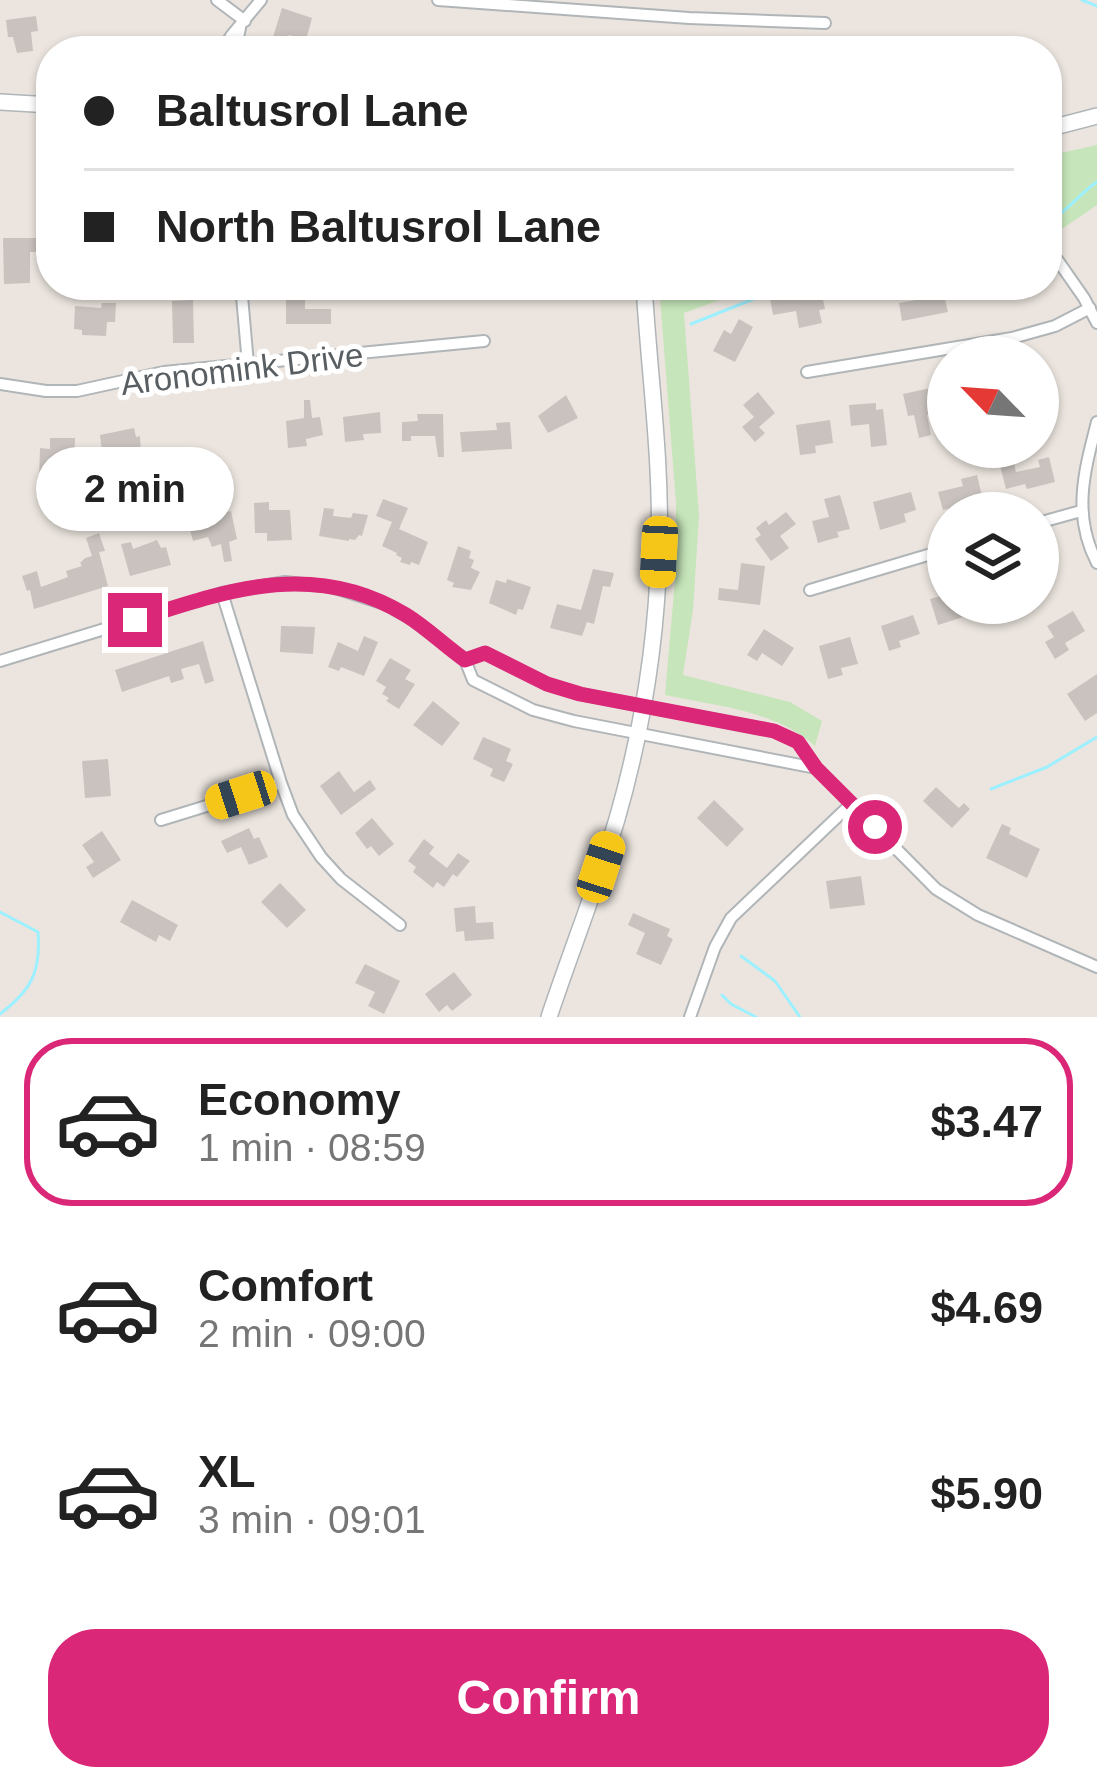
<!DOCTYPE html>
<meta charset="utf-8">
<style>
body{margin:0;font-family:Helvetica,sans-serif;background:#f6f6f6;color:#222;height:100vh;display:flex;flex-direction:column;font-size:45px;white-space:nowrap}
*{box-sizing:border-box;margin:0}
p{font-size:39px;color:#767676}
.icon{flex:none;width:66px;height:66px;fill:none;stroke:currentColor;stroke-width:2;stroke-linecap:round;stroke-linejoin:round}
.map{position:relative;height:1017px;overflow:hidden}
.drawer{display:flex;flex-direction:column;background:#fff;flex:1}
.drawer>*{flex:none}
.guide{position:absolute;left:36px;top:36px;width:1026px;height:264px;border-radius:48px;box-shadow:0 3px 9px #0004;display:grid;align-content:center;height:264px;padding:0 48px;background:#fff}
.needle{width:78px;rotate:295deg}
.buttons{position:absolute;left:927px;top:336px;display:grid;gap:24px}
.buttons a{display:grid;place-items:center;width:132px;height:132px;border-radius:50%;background:#fff;box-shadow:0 3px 9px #0004;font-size:60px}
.end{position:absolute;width:54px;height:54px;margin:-27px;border:15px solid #db2777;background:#fff;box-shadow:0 0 0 6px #fff}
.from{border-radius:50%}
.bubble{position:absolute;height:84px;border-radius:42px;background:#fff;box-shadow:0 3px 9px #0004;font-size:39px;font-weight:700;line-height:84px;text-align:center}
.car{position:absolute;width:36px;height:72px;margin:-36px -18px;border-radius:15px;box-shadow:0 0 9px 3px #0007;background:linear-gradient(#f5c518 24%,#345 0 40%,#f5c518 0 76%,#345 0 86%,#f5c518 0)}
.guide b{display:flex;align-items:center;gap:42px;height:114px;font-size:45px}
.guide b+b{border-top:3px solid #e0e0e0}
.guide i{width:30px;height:30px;background:#222}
ul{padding:21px 0 0;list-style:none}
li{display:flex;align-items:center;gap:36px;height:168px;margin:0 24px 18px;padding:0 24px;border:6px solid transparent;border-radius:48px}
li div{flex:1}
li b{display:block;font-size:45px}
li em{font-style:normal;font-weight:700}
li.active{border-color:#db2777}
li>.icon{width:108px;height:108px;stroke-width:1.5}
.action{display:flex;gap:24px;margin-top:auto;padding:24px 48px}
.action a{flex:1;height:138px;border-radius:48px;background:#db2777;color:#fff;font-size:48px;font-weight:700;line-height:138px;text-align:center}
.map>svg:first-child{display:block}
.green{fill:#c6e5ba}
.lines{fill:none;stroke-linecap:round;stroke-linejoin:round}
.stream{stroke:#9cf0ff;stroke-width:3}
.building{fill:#c9c2be}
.street-casing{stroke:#b0b5b8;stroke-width:14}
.secondary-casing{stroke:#afb5b8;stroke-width:18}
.street{stroke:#fff;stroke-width:10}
.secondary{stroke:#fff;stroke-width:15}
.route{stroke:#db2777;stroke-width:15}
.labels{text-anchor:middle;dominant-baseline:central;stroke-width:10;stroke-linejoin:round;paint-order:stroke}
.street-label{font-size:33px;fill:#585e61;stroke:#fff}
</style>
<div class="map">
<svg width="1097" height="1017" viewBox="0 0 1097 1017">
<rect width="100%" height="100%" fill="#ece5df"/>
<path class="green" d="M 1097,145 L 1097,205 L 1056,233 L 1047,215 L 1047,156 Z
M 659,285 L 760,285 L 684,313 L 699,515 L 693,610 L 683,675 L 790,702 L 822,721 L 815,746 C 775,710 716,706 665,695 L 675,580 L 676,503 Z"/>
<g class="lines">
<path class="stream" d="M 1082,0 L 1097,6
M 1047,223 C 1067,212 1079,194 1097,182
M 691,324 L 789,285
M 991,789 L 1047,767 L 1097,737
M 0,912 L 38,932 C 41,971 32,990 0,1014
M 741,956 L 775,981 L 800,1017
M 722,995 L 731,1004 L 756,1017"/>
</g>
<path class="building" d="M 282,8 L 312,18 L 306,40 L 289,35 L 287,41 L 273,37 Z
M 36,16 L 38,31 L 31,32 L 33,51 L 17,53 L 13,37 L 8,37 L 6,20 Z
M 3,238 L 43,238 L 43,252 L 30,252 L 30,283 L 4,284 Z
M 820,286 L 825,309 L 819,310 L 822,323 L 799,328 L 796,311 L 773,315 L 770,298 Z
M 286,287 L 305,287 L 305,309 L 331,309 L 331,324 L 286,324 Z
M 944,295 L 948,312 L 902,321 L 899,303 Z
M 193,300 L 194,343 L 173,343 L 172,301 Z
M 102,303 L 116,303 L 115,322 L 107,322 L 106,336 L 82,335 L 82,330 L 74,329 L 75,306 L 101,308 Z
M 739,319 L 753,327 L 735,362 L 713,351 L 724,330 L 731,334 Z
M 944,385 L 948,411 L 927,415 L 931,435 L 919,438 L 914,415 L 908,416 L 903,394 Z
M 758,392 L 775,413 L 759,427 L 765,433 L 755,442 L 742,427 L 754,417 L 743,405 Z
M 566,395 L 578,418 L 548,433 L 538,416 Z
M 304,400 L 310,400 L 312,418 L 320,417 L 323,435 L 306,439 L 307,446 L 288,448 L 286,421 L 304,418 Z
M 876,403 L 876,410 L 883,409 L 887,445 L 871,447 L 869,424 L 851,426 L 849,405 Z
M 380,412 L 381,433 L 363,434 L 364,440 L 345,442 L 343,417 Z
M 417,414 L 443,414 L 444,457 L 438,457 L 435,436 L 411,436 L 411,441 L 402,441 L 402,422 L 418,421 Z
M 830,420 L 833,443 L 815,446 L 816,453 L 800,455 L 796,425 Z
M 510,422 L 512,449 L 462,452 L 460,432 L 497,430 L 496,423 Z
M 134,428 L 136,437 L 140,436 L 141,454 L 136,455 L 136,459 L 108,464 L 107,455 L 102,451 L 100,435 Z
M 50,438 L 75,438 L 74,459 L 54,459 L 53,477 L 39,478 L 40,448 L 50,449 Z
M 1049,457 L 1055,482 L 1027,489 L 1025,484 L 1006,489 L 999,462 L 1013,459 L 1016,472 L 1040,467 L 1038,460 Z
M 977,475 L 983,500 L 943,510 L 938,492 L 963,486 L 961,479 Z
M 911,492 L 916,510 L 904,514 L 906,522 L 880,530 L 873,502 Z
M 840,495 L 850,529 L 837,532 L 839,537 L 818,543 L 812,521 L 829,517 L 824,499 Z
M 383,499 L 408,508 L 399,529 L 428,542 L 419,565 L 411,562 L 410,565 L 400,562 L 402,558 L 396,555 L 397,553 L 382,546 L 392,522 L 376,516 Z
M 269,502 L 269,510 L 290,510 L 292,540 L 267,541 L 267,533 L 255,533 L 254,503 Z
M 324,508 L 334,509 L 333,516 L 351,518 L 353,513 L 368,515 L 362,536 L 359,535 L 355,540 L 349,539 L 349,541 L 319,536 Z
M 231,511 L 237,539 L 229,542 L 232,561 L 224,562 L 221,544 L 212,547 L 208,537 L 193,541 L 189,526 L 220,518 L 220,514 Z
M 786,512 L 796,524 L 780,536 L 789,548 L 771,561 L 755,539 L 761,535 L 756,528 L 766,520 L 769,525 Z
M 99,533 L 105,551 L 99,552 L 108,586 L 34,609 L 30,590 L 27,591 L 22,576 L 37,571 L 41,587 L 68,577 L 66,571 L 82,566 L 80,563 L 85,558 L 92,556 L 86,538 Z
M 157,540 L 161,548 L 166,547 L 171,565 L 130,576 L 121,544 L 131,542 L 133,549 Z
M 458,546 L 471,551 L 469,558 L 474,560 L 471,568 L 480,572 L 471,590 L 452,587 L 454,583 L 447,580 Z
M 741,563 L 765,566 L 760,605 L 718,600 L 719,588 L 738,590 Z
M 593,569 L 614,573 L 610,587 L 603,586 L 594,624 L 587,622 L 582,636 L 550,628 L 557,604 L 581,610 Z
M 507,579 L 531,587 L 523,610 L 518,609 L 516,615 L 489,603 L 496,580 L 506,583 Z
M 948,594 L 948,603 L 973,603 L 976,613 L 938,625 L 930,599 Z
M 1073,611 L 1085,631 L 1065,643 L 1069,650 L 1055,659 L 1045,642 L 1054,637 L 1047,626 Z
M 913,615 L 920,634 L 899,641 L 901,647 L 889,651 L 881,626 Z
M 281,626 L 315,627 L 313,654 L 280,652 Z
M 764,629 L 794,648 L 782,666 L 762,653 L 757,661 L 747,655 Z
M 364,636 L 378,642 L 364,676 L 341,667 L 339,671 L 328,667 L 338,642 L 358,651 Z
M 850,637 L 858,664 L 841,668 L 843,675 L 828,679 L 819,646 Z
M 203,641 L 214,681 L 205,684 L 199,664 L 181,669 L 184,679 L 171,683 L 169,676 L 122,692 L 115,670 Z
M 390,658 L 411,670 L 405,679 L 415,684 L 399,709 L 386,701 L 389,698 L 382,694 L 386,687 L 376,681 Z
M 1097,674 L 1097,713 L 1085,721 L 1067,694 Z
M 433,701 L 460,723 L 442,746 L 413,725 Z
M 483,737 L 511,749 L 506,761 L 513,764 L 504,782 L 490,776 L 493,769 L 473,759 Z
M 108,759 L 111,796 L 85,798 L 82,761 Z
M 339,771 L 354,792 L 370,780 L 376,789 L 341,815 L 320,786 Z
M 936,787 L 959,808 L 964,803 L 970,809 L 952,828 L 923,801 Z
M 714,800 L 744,829 L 727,847 L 697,818 Z
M 372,818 L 394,844 L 379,856 L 371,846 L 367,849 L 355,833 Z
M 1002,824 L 1011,828 L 1009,834 L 1040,849 L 1027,878 L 986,858 Z
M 249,828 L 254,839 L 259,837 L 268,857 L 249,865 L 241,847 L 227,853 L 221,841 Z
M 102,831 L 121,860 L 93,878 L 86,867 L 94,862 L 82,845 Z
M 424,839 L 434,847 L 429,854 L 447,868 L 458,853 L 470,861 L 457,877 L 453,874 L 444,887 L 437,882 L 433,888 L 413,872 L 416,867 L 408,861 Z
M 861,876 L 865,905 L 830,909 L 826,881 Z
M 280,883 L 306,910 L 287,928 L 261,902 Z
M 132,900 L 178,925 L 170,941 L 159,935 L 156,942 L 120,922 Z
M 475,906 L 476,923 L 493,922 L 494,939 L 465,941 L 464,931 L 456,932 L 454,908 Z
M 633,913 L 670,929 L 667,936 L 673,939 L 661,965 L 636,954 L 645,933 L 628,925 Z
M 365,964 L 400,981 L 384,1014 L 368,1006 L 375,992 L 355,983 Z
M 454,972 L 472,995 L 452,1011 L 447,1005 L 439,1012 L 425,994 Z"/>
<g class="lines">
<defs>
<path id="street" d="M 217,0 L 245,21
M 438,0 L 689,18 L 825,23
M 222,51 L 231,36 L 261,0
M 235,51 L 240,28
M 1047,245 L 1084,298 L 1097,323
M 241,285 L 248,364
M 807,372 L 1012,338 L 1055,326 L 1090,308
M 0,384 L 46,391 L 77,391 L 164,372 L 484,341
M 1097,422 C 1084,472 1072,515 1097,563
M 1038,523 L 1081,511
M 810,590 L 948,549
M 222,593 L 281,783 L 293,815 L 321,857 L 341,879 L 400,925
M 465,660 L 485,653 L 547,684 L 580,694 L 774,731 L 798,742 L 816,768 L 936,889 L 978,915 L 1097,967
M 465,660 L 473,680 L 533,710 L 574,721 L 816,768
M 0,661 L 222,593 L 285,582 L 332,587 L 385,604 L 413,620 L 465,660
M 161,820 L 281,783
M 690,1017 L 715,947 L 731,918 L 852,803"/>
<path id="secondary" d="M 0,102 L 51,105
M 1047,129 L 1097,116
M 549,1017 C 571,951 597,886 617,819 C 642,732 657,639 659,549 C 662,460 649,373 644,285"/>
</defs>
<use href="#street" class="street-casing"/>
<use href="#secondary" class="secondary-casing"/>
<use href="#street" class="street"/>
<use href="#secondary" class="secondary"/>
</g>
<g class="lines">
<path class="route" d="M 135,620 C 228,590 314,559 406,615 C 427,628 445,646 465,660 L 485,653 L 547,684 L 580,694 L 774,731 L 798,742 L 816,768 L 875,827"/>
</g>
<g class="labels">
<g class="street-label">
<text transform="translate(242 369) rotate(-7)">Aronomink Drive</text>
</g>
</g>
</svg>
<div class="buttons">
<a><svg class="needle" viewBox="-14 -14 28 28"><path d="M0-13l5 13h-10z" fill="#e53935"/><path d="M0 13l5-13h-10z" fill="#767676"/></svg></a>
<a><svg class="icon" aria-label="layers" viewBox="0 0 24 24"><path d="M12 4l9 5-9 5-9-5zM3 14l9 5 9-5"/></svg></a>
</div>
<i class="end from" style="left:875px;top:827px"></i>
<i class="end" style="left:135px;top:620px"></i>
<div class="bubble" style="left:36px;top:447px;width:198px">2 min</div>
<i class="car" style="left:659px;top:552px;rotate:183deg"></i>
<i class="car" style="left:241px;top:795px;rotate:252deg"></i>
<i class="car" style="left:601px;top:867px;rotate:18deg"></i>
<div class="guide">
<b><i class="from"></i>Baltusrol Lane</b>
<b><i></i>North Baltusrol Lane</b>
</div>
</div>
<section class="drawer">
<ul>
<li class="active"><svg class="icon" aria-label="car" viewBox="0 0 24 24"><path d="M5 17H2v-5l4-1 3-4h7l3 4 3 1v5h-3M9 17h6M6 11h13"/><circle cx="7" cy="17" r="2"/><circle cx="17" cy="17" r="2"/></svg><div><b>Economy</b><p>1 min · 08:59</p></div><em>$3.47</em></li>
<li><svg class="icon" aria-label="car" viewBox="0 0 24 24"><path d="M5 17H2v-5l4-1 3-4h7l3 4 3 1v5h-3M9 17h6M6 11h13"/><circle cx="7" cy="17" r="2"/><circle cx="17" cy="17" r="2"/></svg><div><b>Comfort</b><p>2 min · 09:00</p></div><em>$4.69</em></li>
<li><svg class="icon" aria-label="car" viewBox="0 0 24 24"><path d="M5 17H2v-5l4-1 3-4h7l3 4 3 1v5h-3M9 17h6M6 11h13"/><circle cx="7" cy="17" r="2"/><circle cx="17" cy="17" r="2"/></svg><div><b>XL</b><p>3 min · 09:01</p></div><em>$5.90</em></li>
</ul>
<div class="action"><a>Confirm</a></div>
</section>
